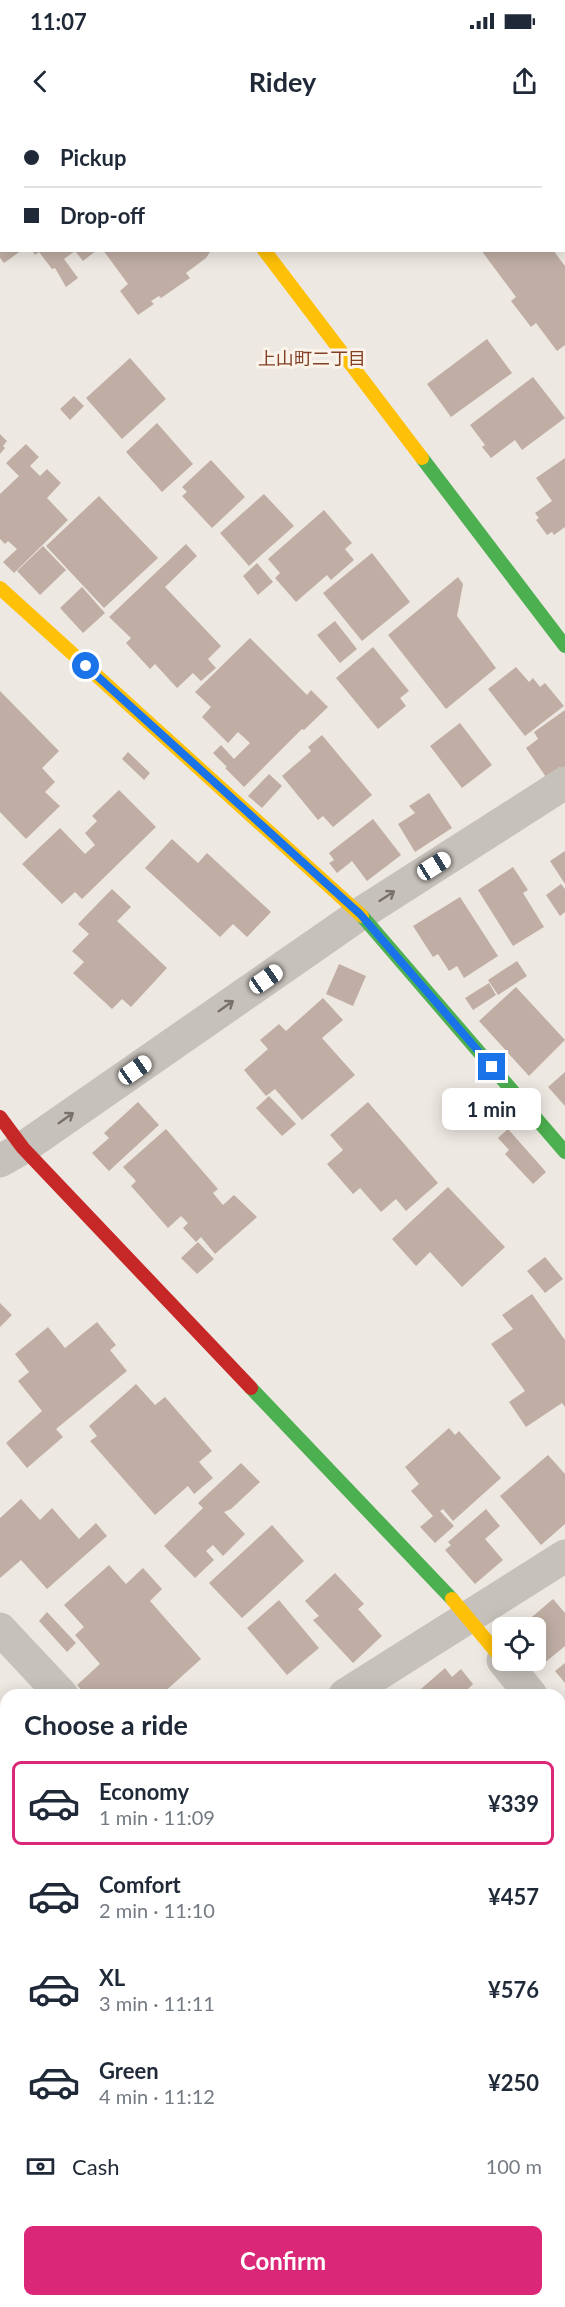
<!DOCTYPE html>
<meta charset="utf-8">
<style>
body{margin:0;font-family:Lato,"Noto Sans JP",sans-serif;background:#f2f2f3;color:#1f2937;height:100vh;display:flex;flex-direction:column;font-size:22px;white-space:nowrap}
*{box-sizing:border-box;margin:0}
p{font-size:20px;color:#747a83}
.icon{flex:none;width:33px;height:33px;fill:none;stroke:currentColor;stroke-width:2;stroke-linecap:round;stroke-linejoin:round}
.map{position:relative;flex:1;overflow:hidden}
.sheet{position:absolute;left:0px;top:1569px;width:566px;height:618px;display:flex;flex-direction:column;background:#fff;border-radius:18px 18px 0 0;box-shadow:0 3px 15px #0003}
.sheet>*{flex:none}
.top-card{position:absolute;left:0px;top:0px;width:566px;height:132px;box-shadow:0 3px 15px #0003;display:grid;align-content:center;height:132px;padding:0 24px;background:#fff}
.buttons{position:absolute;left:492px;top:1497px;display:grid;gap:12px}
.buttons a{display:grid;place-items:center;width:54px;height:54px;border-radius:9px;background:#fff;box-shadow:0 3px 15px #0003;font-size:30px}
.end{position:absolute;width:27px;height:27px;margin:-14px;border:8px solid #1a73e8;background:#fff;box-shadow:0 0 0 3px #fff}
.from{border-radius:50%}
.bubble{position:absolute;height:42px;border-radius:9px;background:#fff;box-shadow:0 3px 15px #0003;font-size:20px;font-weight:700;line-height:42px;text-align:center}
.car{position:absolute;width:18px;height:36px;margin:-18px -9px;border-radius:8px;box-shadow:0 0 4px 2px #0007;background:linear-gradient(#fff 24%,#345 0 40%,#fff 0 76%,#345 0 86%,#fff 0)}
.top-card b{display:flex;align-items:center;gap:21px;height:57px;font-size:22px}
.top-card b+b{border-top:2px solid #e0e1e3}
.top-card i{width:15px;height:15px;background:#1f2937}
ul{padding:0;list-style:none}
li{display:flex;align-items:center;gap:18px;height:84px;margin:0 12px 9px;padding:0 12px;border:3px solid transparent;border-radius:9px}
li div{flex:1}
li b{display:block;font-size:22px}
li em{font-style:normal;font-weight:700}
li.active{border-color:#db2777}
li>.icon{width:54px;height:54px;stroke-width:1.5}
h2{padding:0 24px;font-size:27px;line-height:72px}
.pay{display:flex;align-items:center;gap:15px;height:66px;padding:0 24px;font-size:22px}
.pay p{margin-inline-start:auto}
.cta{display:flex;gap:12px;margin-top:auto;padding:12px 24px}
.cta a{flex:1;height:69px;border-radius:9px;background:#db2777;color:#fff;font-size:24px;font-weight:700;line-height:69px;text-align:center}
.status{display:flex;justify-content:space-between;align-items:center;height:42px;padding:0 30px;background:#fff;direction:ltr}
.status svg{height:16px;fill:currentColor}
header{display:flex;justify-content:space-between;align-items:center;height:78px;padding:0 24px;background:#fff;font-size:27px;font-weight:700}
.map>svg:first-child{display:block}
.building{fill:#c0aea4}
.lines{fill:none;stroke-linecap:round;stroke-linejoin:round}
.lane{stroke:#c7c1bb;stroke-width:21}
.street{stroke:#c7c1bb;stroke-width:33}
.fast{stroke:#4caf50;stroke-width:14}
.slow{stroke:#ffc107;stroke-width:14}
.jam{stroke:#c62828;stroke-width:14}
.oneway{stroke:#78706b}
.route{stroke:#1a73e8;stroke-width:8}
.labels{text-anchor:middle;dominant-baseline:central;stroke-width:6;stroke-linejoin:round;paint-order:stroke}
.neighbourhood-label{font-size:18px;fill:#844025;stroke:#f9f3ea}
</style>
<div class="status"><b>11:07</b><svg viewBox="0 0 49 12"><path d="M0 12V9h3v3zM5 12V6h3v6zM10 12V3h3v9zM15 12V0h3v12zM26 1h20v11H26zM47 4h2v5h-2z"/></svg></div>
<header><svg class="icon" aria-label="back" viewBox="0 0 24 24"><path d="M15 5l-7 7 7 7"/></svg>Ridey<svg class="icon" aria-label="share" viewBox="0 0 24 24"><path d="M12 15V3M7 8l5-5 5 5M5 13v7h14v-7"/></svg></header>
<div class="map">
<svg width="565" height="2187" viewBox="0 0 565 2187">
<rect width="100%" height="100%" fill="#eee8e2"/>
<path class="building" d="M 0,130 L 22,130 L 4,143 L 0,138 Z
M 32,130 L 97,130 L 83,141 L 75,131 L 64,139 L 78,158 L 66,167 L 55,148 L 52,149 L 39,132 L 35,135 Z
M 103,130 L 208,130 L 210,132 L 206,138 L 186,153 L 190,158 L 161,178 L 159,176 L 151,181 L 154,184 L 138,195 L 120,171 L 128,164 Z
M 481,130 L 553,130 L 565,146 L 565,225 L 557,231 L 536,203 L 531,207 L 511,181 L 516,177 Z
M 487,219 L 512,253 L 451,297 L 427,264 Z
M 130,238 L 166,279 L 122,319 L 86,278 Z
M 533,257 L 565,298 L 522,330 L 515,320 L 491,338 L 482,327 L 485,325 L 470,305 Z
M 74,276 L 84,286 L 70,300 L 60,289 Z
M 157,303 L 193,344 L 162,372 L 126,332 Z
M 0,314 L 7,321 L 3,326 L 5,328 L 0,334 Z
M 26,324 L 39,337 L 30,346 L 40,356 L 47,349 L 61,363 L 47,378 L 68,400 L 14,453 L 3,442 L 17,429 L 8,421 L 5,424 L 0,419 L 0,374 L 19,356 L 6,343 Z
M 565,338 L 565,407 L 554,415 L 552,412 L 547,415 L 536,400 L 539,398 L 535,393 L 552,381 L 536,358 Z
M 211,340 L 245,377 L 212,408 L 182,376 L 187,372 L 182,367 Z
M 264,374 L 294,406 L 249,446 L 220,413 Z
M 99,376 L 158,438 L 104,488 L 46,426 Z
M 324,390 L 352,423 L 345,429 L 354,440 L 331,460 L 327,455 L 296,482 L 275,458 L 280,453 L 268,439 Z
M 186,424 L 197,436 L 165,467 L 221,526 L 208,539 L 216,548 L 201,561 L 193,553 L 177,568 L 155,544 L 150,549 L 126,523 L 131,518 L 109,497 Z
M 43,426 L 66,450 L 40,475 L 17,451 Z
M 372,433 L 410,482 L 362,521 L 323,473 Z
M 257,443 L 273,462 L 258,475 L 243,456 Z
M 458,457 L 463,464 L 457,496 L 496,548 L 446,589 L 388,515 Z
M 82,467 L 105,493 L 83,513 L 60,488 Z
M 335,501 L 357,529 L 340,543 L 317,515 Z
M 250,518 L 307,575 L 311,570 L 328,587 L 304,610 L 302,609 L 244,667 L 225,648 L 227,647 L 213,633 L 221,625 L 234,639 L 250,623 L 238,612 L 228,623 L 202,597 L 211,587 L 195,572 Z
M 373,527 L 409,571 L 400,578 L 406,586 L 378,609 L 336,558 Z
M 516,547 L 529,562 L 533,558 L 540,567 L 545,563 L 564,586 L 525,616 L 488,569 Z
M 0,571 L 59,631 L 42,648 L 55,662 L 45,672 L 60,686 L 26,719 L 0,692 Z
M 565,590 L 565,647 L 561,649 L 560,647 L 546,657 L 526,628 L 538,619 L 534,612 Z
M 460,603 L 492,645 L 462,668 L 430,626 Z
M 322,615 L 372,675 L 333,707 L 323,696 L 318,700 L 282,656 L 311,631 L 308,627 Z
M 128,632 L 150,653 L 144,660 L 122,639 Z
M 269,654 L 282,666 L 262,688 L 248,676 Z
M 119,670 L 156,707 L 82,779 L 75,772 L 62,784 L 22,744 L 60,708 L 85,734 L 95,725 L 85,713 L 97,701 L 92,696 Z
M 429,673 L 452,708 L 415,732 L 398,704 L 415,693 L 409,686 Z
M 373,699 L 401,735 L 367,761 L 352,741 L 337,753 L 329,743 L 334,740 L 329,733 Z
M 172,719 L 198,743 L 207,733 L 271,792 L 247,817 L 233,804 L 220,817 L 145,748 Z
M 565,731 L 565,764 L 550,741 Z
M 513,747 L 528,770 L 523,773 L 544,807 L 513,826 L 478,770 Z
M 561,764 L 565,769 L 565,792 L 560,796 L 546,775 Z
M 112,769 L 131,787 L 117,801 L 167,848 L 131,887 L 122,879 L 112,889 L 73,853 L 84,842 L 72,831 L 89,814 L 78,804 Z
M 460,777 L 498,836 L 464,858 L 457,846 L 449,851 L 438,834 L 433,837 L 413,806 Z
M 517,841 L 527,856 L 498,875 L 488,860 Z
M 339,844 L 366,856 L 353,886 L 326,874 Z
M 489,863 L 496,875 L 473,890 L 465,878 Z
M 516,867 L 565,920 L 529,956 L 479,901 Z
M 323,878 L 343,900 L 322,918 L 355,955 L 302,1000 L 275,969 L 266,976 L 244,950 L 268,929 L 260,920 L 279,904 L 286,911 Z
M 565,952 L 565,986 L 548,967 Z
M 269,976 L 296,1004 L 282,1016 L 256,988 Z
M 138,982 L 159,1005 L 109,1051 L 92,1033 L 109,1018 L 104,1013 Z
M 368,982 L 438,1063 L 406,1091 L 396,1079 L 381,1092 L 360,1068 L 353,1074 L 327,1044 L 343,1030 L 330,1015 Z
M 166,1009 L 218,1069 L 213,1073 L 223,1085 L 234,1075 L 257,1097 L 215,1134 L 201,1117 L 196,1122 L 183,1108 L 188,1103 L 181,1096 L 168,1108 L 131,1066 L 136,1061 L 123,1047 Z
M 508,1009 L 546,1052 L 533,1064 L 505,1034 L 509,1030 L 498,1018 Z
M 448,1067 L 505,1127 L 462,1167 L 430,1132 L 416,1146 L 392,1119 Z
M 198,1122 L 214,1139 L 197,1154 L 181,1138 Z
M 545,1137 L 563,1159 L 545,1173 L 527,1151 Z
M 532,1174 L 565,1220 L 565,1287 L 562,1283 L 526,1307 L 509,1282 L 525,1271 L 491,1224 L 513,1209 L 502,1195 Z
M 0,1183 L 12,1195 L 0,1207 Z
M 97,1202 L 116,1225 L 110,1230 L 127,1251 L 56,1309 L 63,1317 L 27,1348 L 6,1323 L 42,1291 L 18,1261 L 29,1252 L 15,1234 L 48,1207 L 65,1228 Z
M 136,1264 L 155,1285 L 165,1277 L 212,1331 L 199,1342 L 213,1358 L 194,1374 L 188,1366 L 155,1395 L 90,1321 L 97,1316 L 89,1306 Z
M 449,1308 L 455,1315 L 459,1311 L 501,1358 L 453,1401 L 443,1389 L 440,1391 L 454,1406 L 435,1423 L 420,1407 L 433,1396 L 411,1371 L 419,1364 L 405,1347 Z
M 548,1335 L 565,1354 L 565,1404 L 541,1425 L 500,1376 Z
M 241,1343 L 260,1362 L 231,1389 L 224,1392 L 245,1414 L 223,1436 L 213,1425 L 206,1431 L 214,1440 L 195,1458 L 164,1426 L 203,1388 L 198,1383 Z
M 21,1379 L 40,1400 L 52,1388 L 79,1419 L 96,1403 L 107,1416 L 47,1469 L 21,1440 L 0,1458 L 0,1398 Z
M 486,1389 L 500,1406 L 485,1419 L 503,1440 L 475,1464 L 445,1430 L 451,1425 L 448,1422 Z
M 272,1405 L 304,1441 L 242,1498 L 209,1463 Z
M 109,1445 L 126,1464 L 143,1448 L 162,1469 L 150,1481 L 201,1539 L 161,1575 L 86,1575 L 77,1565 L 100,1544 L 75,1515 L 84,1507 L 64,1485 Z
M 335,1453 L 364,1484 L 358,1489 L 382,1516 L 353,1543 L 313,1500 L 319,1496 L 305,1481 Z
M 553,1479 L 565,1493 L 565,1526 L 542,1545 L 536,1538 L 536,1508 L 519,1508 Z
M 279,1480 L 319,1528 L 287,1555 L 247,1508 Z
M 47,1492 L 76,1523 L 67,1532 L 39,1501 Z
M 565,1543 L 565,1563 L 555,1551 Z
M 445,1548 L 452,1557 L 461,1549 L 473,1564 L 468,1569 L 473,1575 L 414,1575 Z
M 0,1642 L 6,1648 L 6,1677 L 0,1682 Z
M 6,1694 L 6,1757 L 0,1762 L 0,1700 Z
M 560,1762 L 565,1769 L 565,1822 L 560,1826 Z
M 565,1835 L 565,1879 L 563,1881 L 560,1877 L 560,1839 Z
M 0,1905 L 6,1914 L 6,2041 L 0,2032 Z
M 560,1999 L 565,2006 L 565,2069 L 560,2074 Z
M 561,2083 L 563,2085 L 565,2083 L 565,2106 L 560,2110 Z
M 0,2099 L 6,2108 L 0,2111 Z
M 2,2177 L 8,2187 L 0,2187 Z
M 48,2181 L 88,2181 L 93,2187 L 40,2187 Z
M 309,2181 L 317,2181 L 321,2187 L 300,2187 Z
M 355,2181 L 438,2181 L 443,2187 L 360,2187 Z"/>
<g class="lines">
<path class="lane" d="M 560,1760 L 565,1757"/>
<path class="street" d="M 0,1041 L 23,1028 L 360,794 L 565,663
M 0,1509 L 62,1575
M 503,1540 L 531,1575
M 345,1575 L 565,1436
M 560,1612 L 565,1619
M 0,1781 L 6,1778
M 540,2181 L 545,2187
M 238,2187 L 246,2181"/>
<path class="fast" d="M 422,338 L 565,526
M 362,796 L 565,1032
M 251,1268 L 452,1479"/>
<path class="slow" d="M 164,0 L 166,2
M 264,130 L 422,338
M 0,468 L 362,796
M 452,1479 L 502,1539"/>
<path class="jam" d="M 0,997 L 23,1028 L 251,1268"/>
</g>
<defs><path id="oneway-shaft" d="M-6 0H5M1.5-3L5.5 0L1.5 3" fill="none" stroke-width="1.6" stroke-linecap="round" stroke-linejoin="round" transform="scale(1.5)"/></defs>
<g class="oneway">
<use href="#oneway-shaft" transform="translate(387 776) rotate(-33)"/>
<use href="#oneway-shaft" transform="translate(226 886) rotate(-35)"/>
<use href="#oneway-shaft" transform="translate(66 998) rotate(-35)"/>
</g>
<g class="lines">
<path class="route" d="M 86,546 L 360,794 L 492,947"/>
</g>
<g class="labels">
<g class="neighbourhood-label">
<text x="312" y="238">上山町二丁目</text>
</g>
</g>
</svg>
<div class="buttons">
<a><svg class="icon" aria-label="locate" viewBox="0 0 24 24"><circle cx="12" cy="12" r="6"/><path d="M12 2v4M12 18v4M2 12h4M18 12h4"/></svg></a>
</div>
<i class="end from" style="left:86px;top:546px"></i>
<i class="end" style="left:492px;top:947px"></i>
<div class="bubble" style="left:442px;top:968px;width:99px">1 min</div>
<i class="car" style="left:434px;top:746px;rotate:58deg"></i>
<i class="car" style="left:266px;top:859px;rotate:55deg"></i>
<i class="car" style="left:135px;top:950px;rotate:55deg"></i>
<div class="top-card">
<b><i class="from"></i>Pickup</b>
<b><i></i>Drop-off</b>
</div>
<section class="sheet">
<h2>Choose a ride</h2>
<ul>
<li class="active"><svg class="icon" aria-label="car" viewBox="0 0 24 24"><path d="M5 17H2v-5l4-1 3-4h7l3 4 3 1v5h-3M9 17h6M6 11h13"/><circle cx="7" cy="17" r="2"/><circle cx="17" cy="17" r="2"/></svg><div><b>Economy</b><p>1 min · 11:09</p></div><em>¥339</em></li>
<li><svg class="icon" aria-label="car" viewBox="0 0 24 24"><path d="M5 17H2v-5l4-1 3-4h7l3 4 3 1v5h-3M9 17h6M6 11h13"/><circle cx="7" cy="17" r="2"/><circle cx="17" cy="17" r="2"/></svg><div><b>Comfort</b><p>2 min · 11:10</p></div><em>¥457</em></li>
<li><svg class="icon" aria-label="car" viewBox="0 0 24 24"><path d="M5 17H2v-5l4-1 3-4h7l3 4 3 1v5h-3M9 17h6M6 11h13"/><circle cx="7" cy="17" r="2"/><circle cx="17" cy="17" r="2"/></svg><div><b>XL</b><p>3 min · 11:11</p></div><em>¥576</em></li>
<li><svg class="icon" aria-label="car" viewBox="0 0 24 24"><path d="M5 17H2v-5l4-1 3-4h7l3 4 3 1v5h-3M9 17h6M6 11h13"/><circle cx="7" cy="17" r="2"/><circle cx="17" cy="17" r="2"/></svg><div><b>Green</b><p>4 min · 11:12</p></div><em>¥250</em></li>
</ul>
<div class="pay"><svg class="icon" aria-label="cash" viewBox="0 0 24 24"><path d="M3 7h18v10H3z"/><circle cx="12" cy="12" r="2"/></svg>Cash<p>100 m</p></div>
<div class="cta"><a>Confirm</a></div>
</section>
</div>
